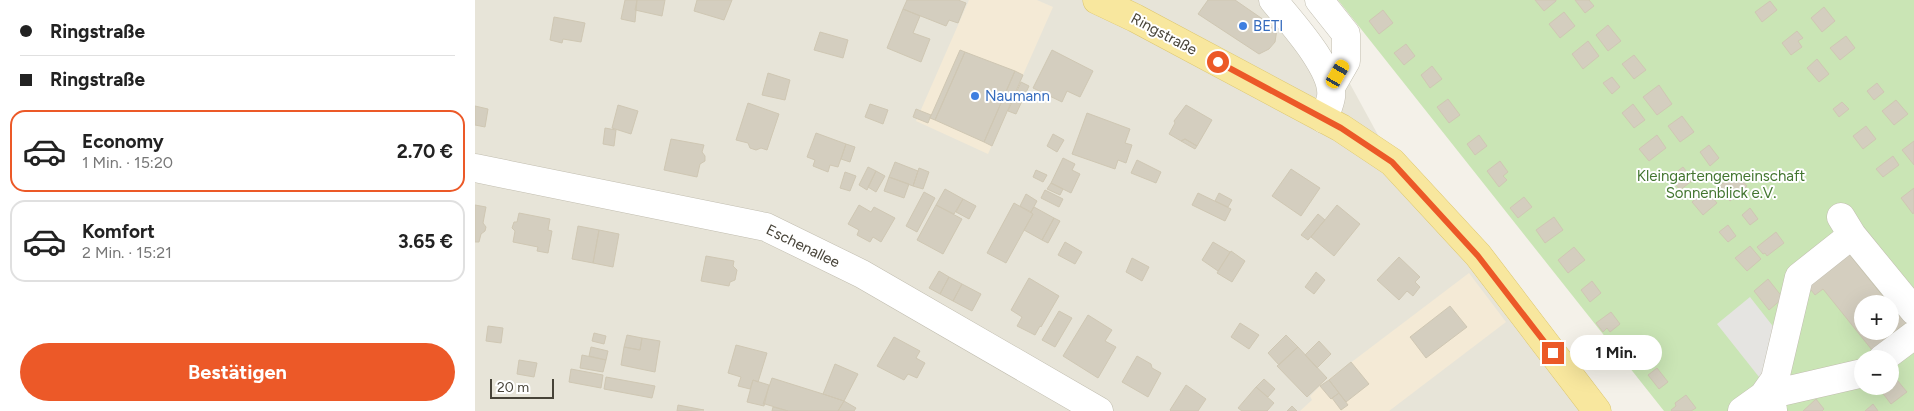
<!DOCTYPE html>
<html lang="de">
<meta charset="utf-8">
<style>
body{margin:0;font-family:Figtree,sans-serif;background:#f6f6f6;color:#222;height:100vh;display:flex;flex-direction:column;font-size:19px;white-space:nowrap}
*{box-sizing:border-box;margin:0}
p{font-size:16px;color:#767676}
.icon{flex:none;width:28px;height:28px;fill:none;stroke:currentColor;stroke-width:2;stroke-linecap:round;stroke-linejoin:round}
.map{position:relative;flex:1;overflow:hidden}
.side{display:flex;flex-direction:column;background:#fff;width:475px}
.side>*{flex:none}
.banner{display:grid;align-content:center;height:110px;padding:0 20px;background:#fff}
.controls{position:absolute;left:1379px;top:295px;display:grid;gap:10px}
.controls a{display:grid;place-items:center;width:45px;height:45px;border-radius:50%;background:#fff;box-shadow:0 5px 20px #0002;font-size:25px}
.scale{position:absolute;left:15px;bottom:12px;width:64px;box-sizing:border-box;padding-left:5px;border:2px solid #474338;border-top:0;font-size:14px;line-height:18px;white-space:nowrap;color:#474338;-webkit-text-stroke:4px #fff;paint-order:stroke}
.end{position:absolute;width:22px;height:22px;margin:-11px;border:6px solid #ec5928;background:#fff;box-shadow:0 0 0 2px #fff}
.from{border-radius:50%}
.bubble{position:absolute;height:35px;border-radius:18px;background:#fff;box-shadow:0 5px 20px #0002;font-size:16px;font-weight:700;line-height:35px;text-align:center}
.car{position:absolute;width:15px;height:30px;margin:-15px -8px;border-radius:6px;box-shadow:0 0 4px 1px #0007;background:linear-gradient(#f5c518 24%,#345 0 40%,#f5c518 0 76%,#345 0 86%,#f5c518 0)}
.banner b{display:flex;align-items:center;gap:18px;height:48px;font-size:19px}
.banner b+b{border-top:1px solid #e0e0e0}
.banner i{width:12px;height:12px;background:#222}
ul{padding:0;list-style:none}
li{display:flex;align-items:center;gap:15px;height:82px;margin:0 10px 8px;padding:0 10px;border:2px solid #e0e0e0;border-radius:15px}
li div{flex:1}
li b{display:block;font-size:19px}
li em{font-style:normal;font-weight:700}
li.on{border-color:#ec5928}
li>.icon{width:45px;height:45px;stroke-width:1.5}
.button{display:flex;gap:10px;margin-top:auto;padding:10px 20px}
.button a{flex:1;height:58px;border-radius:30px;background:#ec5928;color:#fff;font-size:20px;font-weight:700;line-height:58px;text-align:center}
main{display:flex;flex:1;min-height:0}
.map>svg:first-child{display:block}
.residential{fill:#e7e4d8}
.commercial{fill:#f4ead6}
.green{fill:#cae5b5;fill-rule:evenodd}
.parking{fill:#e5e4e1}
.building{fill:#d4cebf;stroke:#cfc7b3}
.lines{fill:none;stroke-linecap:round;stroke-linejoin:round}
.minor-casing{stroke:#c1bdaf;stroke-width:29}
.major-casing{stroke:#dcc66f;stroke-width:29}
.minor{stroke:#fff;stroke-width:28}
.major{stroke:#f8e79e;stroke-width:28}
.route{stroke:#ec5928;stroke-width:6}
.shop-dot{fill:#3f7fe0;stroke:#fff;stroke-width:2}
.labels{text-anchor:middle;dominant-baseline:central;stroke-width:4;stroke-linejoin:round;paint-order:stroke}
.shop-label{font-size:15px;fill:#366cbe;stroke:#fff;text-anchor:start}
.street-label{font-size:15px;fill:#474338;stroke:#fff}
.park-label{font-size:15px;fill:#42752f;stroke:#fff}
</style>
<main>
<section class="side">
<div class="banner">
<b><i class="from"></i>Ringstraße</b>
<b><i></i>Ringstraße</b>
</div>
<ul>
<li class="on"><svg class="icon" aria-label="car" viewBox="0 0 24 24"><path d="M5 17H2v-5l4-1 3-4h7l3 4 3 1v5h-3M9 17h6M6 11h13"/><circle cx="7" cy="17" r="2"/><circle cx="17" cy="17" r="2"/></svg><div><b>Economy</b><p>1 Min. · 15:20</p></div><em>2.70 €</em></li>
<li><svg class="icon" aria-label="car" viewBox="0 0 24 24"><path d="M5 17H2v-5l4-1 3-4h7l3 4 3 1v5h-3M9 17h6M6 11h13"/><circle cx="7" cy="17" r="2"/><circle cx="17" cy="17" r="2"/></svg><div><b>Komfort</b><p>2 Min. · 15:21</p></div><em>3.65 €</em></li>
</ul>
<div class="button"><a>Bestätigen</a></div>
</section>
<div class="map">
<svg width="1439" height="411" viewBox="0 0 1439 411">
<rect width="100%" height="100%" fill="#f4f1e9"/>
<path class="residential" d="M 0,0 L 811,0 L 868,71 L 903,135 L 915,164 L 1119,411 L 0,411 Z"/>
<path class="commercial" d="M 494,0 L 562,0 L 578,7 L 513,154 L 441,121 Z
M 994,273 L 1031,322 L 914,411 L 825,411 L 837,400 L 835,396 L 845,386 Z"/>
<path class="green" d="M 863,0 L 1439,0 L 1439,411 L 1189,411 ZM 1388,304 L 1415,304 L 1415,331 L 1388,331 ZM 1388,359 L 1415,359 L 1415,386 L 1388,386 Z"/>
<path class="parking" d="M 1275,297 L 1304,334 L 1288,382 L 1242,324 Z"/>
<path class="building" d="M 150,0 L 162,0 L 160,22 L 146,19 Z
M 162,0 L 190,0 L 187,16 L 160,10 Z
M 222,0 L 257,0 L 249,20 L 219,11 Z
M 432,0 L 483,0 L 491,3 L 483,23 L 474,20 L 471,26 L 428,9 Z
M 733,0 L 760,0 L 802,29 L 800,42 L 794,49 L 784,54 L 723,14 Z
M 1060,0 L 1081,0 L 1081,1 L 1069,11 Z
M 1100,0 L 1114,0 L 1119,6 L 1110,13 Z
M 1295,1 L 1302,10 L 1287,22 L 1280,12 Z
M 1349,7 L 1360,21 L 1347,32 L 1336,18 Z
M 428,9 L 445,16 L 438,33 L 455,39 L 446,62 L 412,48 Z
M 908,10 L 918,23 L 904,34 L 894,21 Z
M 1089,12 L 1100,26 L 1085,38 L 1074,24 Z
M 79,17 L 110,23 L 106,42 L 88,39 L 87,43 L 75,40 Z
M 1133,25 L 1146,41 L 1133,51 L 1121,35 Z
M 1322,31 L 1328,38 L 1323,41 L 1327,47 L 1316,55 L 1307,43 Z
M 345,32 L 373,40 L 368,58 L 339,50 Z
M 1371,36 L 1380,48 L 1365,60 L 1355,48 Z
M 1113,41 L 1124,56 L 1108,69 L 1097,54 Z
M 931,44 L 940,56 L 929,65 L 919,53 Z
M 485,50 L 490,52 L 460,120 L 455,118 Z
M 577,50 L 618,71 L 605,97 L 592,91 L 587,102 L 558,88 Z
M 490,52 L 540,71 L 509,142 L 460,120 Z
M 1159,55 L 1171,70 L 1159,79 L 1147,64 Z
M 1342,59 L 1354,74 L 1344,82 L 1332,68 Z
M 957,66 L 967,79 L 955,88 L 946,75 Z
M 540,71 L 548,75 L 517,146 L 509,142 Z
M 293,73 L 315,80 L 310,100 L 287,95 Z
M 1137,77 L 1145,87 L 1137,94 L 1128,83 Z
M 546,82 L 554,86 L 541,114 L 533,111 Z
M 1402,83 L 1409,92 L 1399,100 L 1392,91 Z
M 1184,85 L 1197,104 L 1182,115 L 1168,97 Z
M 973,99 L 985,115 L 974,123 L 962,107 Z
M 1421,100 L 1433,114 L 1419,125 L 1407,111 Z
M 1367,102 L 1374,109 L 1364,117 L 1358,109 Z
M 273,103 L 304,114 L 292,150 L 286,148 L 281,150 L 275,148 L 273,143 L 261,140 Z
M 395,104 L 413,110 L 408,124 L 390,117 Z
M 1158,104 L 1170,120 L 1159,128 L 1147,113 Z
M 143,105 L 163,111 L 156,134 L 137,128 Z
M 711,105 L 737,120 L 722,146 L 710,139 L 706,141 L 694,134 L 700,123 L 699,121 Z
M 0,106 L 13,109 L 10,127 L 0,125 Z
M 441,109 L 456,115 L 453,123 L 438,117 Z
M 612,113 L 655,129 L 650,143 L 657,145 L 651,163 L 643,160 L 640,169 L 597,154 Z
M 1207,116 L 1219,132 L 1205,142 L 1193,126 Z
M 1391,126 L 1401,139 L 1388,149 L 1378,136 Z
M 130,128 L 141,130 L 139,146 L 128,144 Z
M 341,133 L 371,144 L 363,167 L 355,165 L 353,172 L 338,166 L 340,160 L 332,157 Z
M 578,134 L 589,140 L 582,152 L 572,146 Z
M 1004,135 L 1012,146 L 1000,155 L 992,144 Z
M 1182,135 L 1191,148 L 1174,161 L 1164,149 Z
M 196,139 L 229,145 L 227,152 L 230,156 L 230,161 L 225,164 L 222,177 L 189,170 Z
M 710,139 L 722,146 L 720,149 L 706,141 Z
M 1439,141 L 1439,165 L 1427,150 Z
M 371,144 L 380,147 L 375,162 L 366,159 Z
M 1234,145 L 1244,158 L 1235,166 L 1225,152 Z
M 1418,156 L 1424,165 L 1408,177 L 1401,169 Z
M 588,158 L 600,164 L 597,170 L 605,174 L 596,193 L 576,183 Z
M 662,160 L 686,172 L 681,183 L 656,173 Z
M 1025,161 L 1033,172 L 1028,176 L 1032,180 L 1024,187 L 1012,171 Z
M 420,162 L 443,171 L 438,186 L 414,177 Z
M 393,167 L 401,171 L 392,190 L 384,185 Z
M 1208,167 L 1218,180 L 1205,190 L 1195,177 Z
M 444,168 L 454,172 L 448,189 L 438,186 Z
M 816,169 L 845,188 L 826,216 L 797,196 Z
M 561,170 L 572,175 L 568,182 L 558,177 Z
M 401,171 L 410,176 L 401,192 L 393,187 Z
M 370,172 L 381,176 L 375,191 L 365,188 Z
M 1261,173 L 1272,186 L 1255,201 L 1243,187 Z
M 414,177 L 434,184 L 429,198 L 409,191 Z
M 576,183 L 588,189 L 585,195 L 572,189 Z
M 1439,188 L 1439,212 L 1438,214 L 1426,198 Z
M 470,189 L 488,199 L 479,214 L 461,205 Z
M 570,190 L 588,199 L 584,207 L 566,198 Z
M 1231,190 L 1242,203 L 1228,215 L 1217,202 Z
M 449,192 L 460,198 L 442,232 L 431,226 Z
M 723,193 L 756,209 L 750,221 L 717,205 Z
M 744,193 L 757,200 L 753,207 L 740,201 Z
M 551,194 L 562,201 L 556,212 L 545,206 Z
M 1049,197 L 1057,207 L 1043,218 L 1035,208 Z
M 488,199 L 501,206 L 494,219 L 481,212 Z
M 539,203 L 558,214 L 531,263 L 512,253 Z
M 0,205 L 11,207 L 8,223 L 11,227 L 10,231 L 6,234 L 4,242 L 0,242 Z
M 384,205 L 396,212 L 399,207 L 420,218 L 406,242 L 398,237 L 395,242 L 382,235 L 384,230 L 373,224 Z
M 461,205 L 487,219 L 468,254 L 442,240 Z
M 862,205 L 885,224 L 859,256 L 836,237 Z
M 559,207 L 579,218 L 567,240 L 549,230 L 558,214 L 556,212 Z
M 1275,208 L 1283,219 L 1275,225 L 1267,215 Z
M 44,213 L 75,219 L 73,230 L 77,231 L 73,253 L 62,251 L 63,247 L 38,242 L 40,231 L 37,228 L 39,222 L 42,222 Z
M 843,214 L 850,220 L 833,240 L 826,235 Z
M 1079,217 L 1088,230 L 1070,243 L 1061,230 Z
M 579,218 L 585,221 L 573,243 L 567,240 Z
M 1253,225 L 1261,236 L 1253,242 L 1244,232 Z
M 103,226 L 124,230 L 118,263 L 97,259 Z
M 124,230 L 144,234 L 138,267 L 118,263 Z
M 1301,232 L 1309,243 L 1292,256 L 1290,253 L 1288,254 L 1282,247 Z
M 590,242 L 607,252 L 600,264 L 583,255 Z
M 738,242 L 755,252 L 743,271 L 727,260 Z
M 1275,246 L 1286,259 L 1272,271 L 1260,258 Z
M 1099,247 L 1110,260 L 1093,273 L 1083,260 Z
M 1370,249 L 1414,304 L 1388,304 L 1388,331 L 1415,331 L 1415,305 L 1418,309 L 1425,303 L 1437,318 L 1397,350 L 1348,289 L 1340,295 L 1329,281 Z
M 756,251 L 770,261 L 757,282 L 742,273 Z
M 231,256 L 259,261 L 258,266 L 262,270 L 260,280 L 255,282 L 254,286 L 226,281 Z
M 924,257 L 945,277 L 940,282 L 945,287 L 938,296 L 932,291 L 924,300 L 902,280 Z
M 657,258 L 674,267 L 667,281 L 651,272 Z
M 464,271 L 474,277 L 465,294 L 454,288 Z
M 841,272 L 850,280 L 839,294 L 830,287 Z
M 474,277 L 487,284 L 478,301 L 465,294 Z
M 554,278 L 584,296 L 566,327 L 565,326 L 560,335 L 542,326 L 547,317 L 536,310 Z
M 1293,279 L 1308,298 L 1294,310 L 1279,291 Z
M 1117,281 L 1126,293 L 1115,302 L 1106,290 Z
M 487,284 L 506,294 L 497,311 L 478,301 Z
M 975,306 L 992,327 L 951,358 L 935,337 Z
M 584,311 L 597,318 L 580,347 L 567,340 Z
M 1136,312 L 1145,324 L 1135,332 L 1132,328 L 1128,332 L 1121,323 Z
M 613,315 L 637,330 L 630,341 L 641,347 L 623,378 L 588,356 Z
M 765,323 L 784,335 L 774,349 L 756,337 Z
M 13,326 L 28,328 L 26,343 L 11,341 Z
M 119,333 L 131,336 L 129,344 L 117,341 Z
M 152,335 L 167,338 L 165,350 L 149,347 Z
M 811,335 L 823,347 L 804,365 L 793,353 Z
M 419,337 L 445,351 L 441,358 L 450,363 L 442,378 L 433,374 L 429,380 L 402,366 Z
M 1164,337 L 1172,348 L 1160,358 L 1151,346 Z
M 167,338 L 185,341 L 180,372 L 146,365 L 149,347 L 165,350 Z
M 844,341 L 856,354 L 842,368 L 830,355 Z
M 261,345 L 292,353 L 283,382 L 278,380 L 275,389 L 263,386 L 266,377 L 253,373 Z
M 116,347 L 133,351 L 131,360 L 114,356 Z
M 823,347 L 852,378 L 832,397 L 802,366 Z
M 107,355 L 131,360 L 128,372 L 105,368 Z
M 662,356 L 676,364 L 677,368 L 686,373 L 673,397 L 647,382 Z
M 44,360 L 62,363 L 59,377 L 42,374 Z
M 876,362 L 894,384 L 871,402 L 854,380 Z
M 360,364 L 383,374 L 369,401 L 348,394 Z
M 1182,368 L 1193,382 L 1184,389 L 1173,375 Z
M 96,369 L 128,375 L 126,388 L 94,382 Z
M 131,377 L 180,386 L 177,398 L 129,389 Z
M 297,378 L 348,394 L 369,401 L 363,411 L 313,411 L 290,404 L 288,404 Z
M 789,379 L 800,389 L 793,397 L 781,387 Z
M 278,380 L 294,385 L 289,406 L 272,402 Z
M 854,380 L 864,393 L 856,399 L 845,386 Z
M 1422,380 L 1432,392 L 1416,404 L 1406,391 Z
M 711,385 L 731,399 L 723,411 L 696,411 L 695,410 Z
M 781,387 L 799,403 L 792,411 L 767,411 L 763,408 Z
M 864,393 L 873,405 L 866,410 L 857,398 Z
M 1211,395 L 1221,408 L 1216,411 L 1197,411 L 1196,410 L 1201,406 L 1200,403 Z
M 1341,399 L 1349,409 L 1347,411 L 1328,411 Z
M 369,401 L 381,408 L 379,411 L 363,411 Z
M 1398,404 L 1403,411 L 1390,411 Z
M 203,405 L 229,410 L 202,411 Z
M 817,406 L 822,411 L 812,411 Z
M 298,407 L 313,411 L 297,411 Z"/>
<g class="lines">
<defs>
<path id="minor" d="M 798,0 C 815,21 860,69 856,97 C 855,104 851,112 849,119
M 844,0 L 871,34 L 871,61 L 856,87
M 0,168 L 291,227 L 387,274 L 624,411
M 1377,235 L 1439,311
M 1407,359 L 1439,335
M 1288,396 L 1300,379 L 1324,277 L 1377,235 L 1366,217
M 1288,396 L 1388,373
M 1267,411 L 1288,396 L 1298,410"/>
<path id="major" d="M 622,0 L 660,18 L 866,128 L 917,162 L 1003,255 L 1122,411"/>
</defs>
<use href="#minor" class="minor-casing"/>
<use href="#major" class="major-casing"/>
<use href="#minor" class="minor"/>
<use href="#major" class="major"/>
</g>
<g class="lines">
<path class="route" d="M 743,62 L 866,128 L 917,162 L 1003,256 L 1078,353"/>
</g>
<g class="shop-dot">
<circle cx="768" cy="26" r="5"/>
<circle cx="500" cy="96" r="5"/>
</g>
<g class="labels">
<g class="shop-label">
<text x="778" y="26">BETI</text>
<text x="510" y="96">Naumann</text>
</g>
<g class="street-label">
<text transform="translate(689 34) rotate(28)">Ringstraße</text>
<text transform="translate(328 246) rotate(26)">Eschenallee</text>
</g>
<g class="park-label">
<text x="1246" y="176">Kleingartengemeinschaft<tspan x="1246" dy="17">Sonnenblick e.V.</tspan></text>
</g>
</g>
</svg>
<div class="controls">
<a>+</a>
<a>−</a>
</div>
<div class="scale">20 m</div>
<i class="end from" style="left:743px;top:62px"></i>
<i class="end" style="left:1078px;top:353px"></i>
<div class="bubble" style="left:1095px;top:335px;width:92px">1 Min.</div>
<i class="car" style="left:863px;top:74px;rotate:30deg"></i>
</div>
</main>
